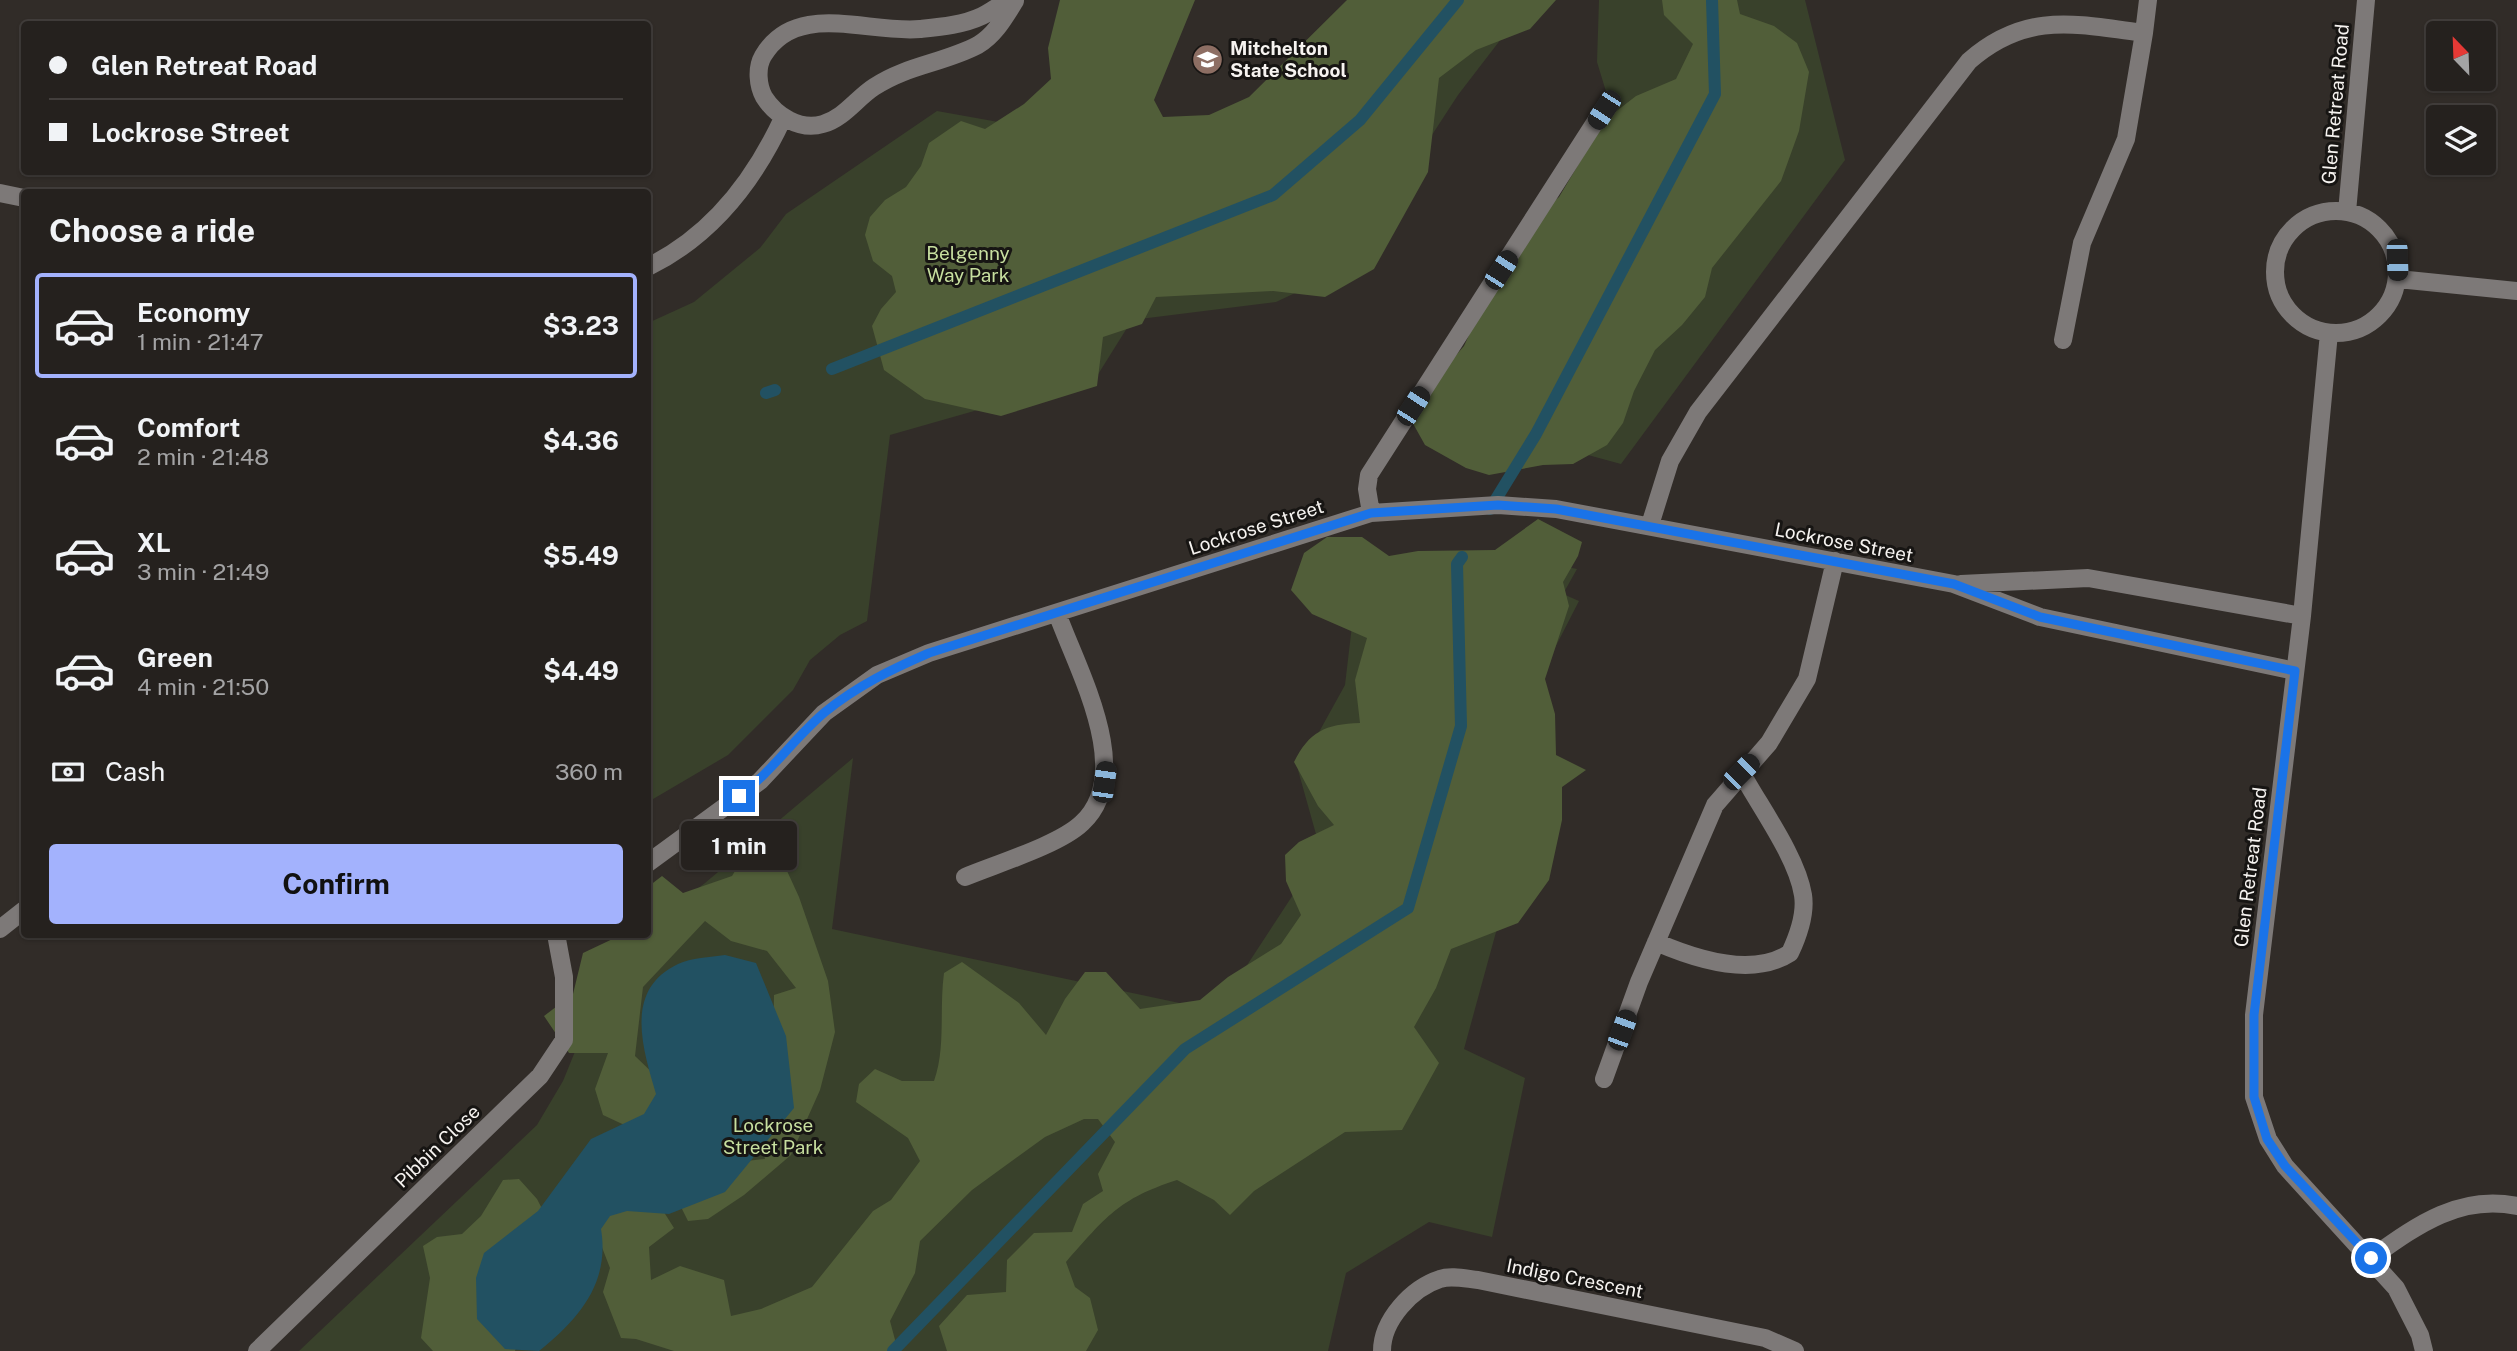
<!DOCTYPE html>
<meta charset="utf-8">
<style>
body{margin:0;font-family:"Public Sans",sans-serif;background:#312e2b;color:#f1f3f6;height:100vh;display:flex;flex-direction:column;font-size:26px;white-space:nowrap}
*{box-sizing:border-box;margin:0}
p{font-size:23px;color:#a3a3a4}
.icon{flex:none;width:38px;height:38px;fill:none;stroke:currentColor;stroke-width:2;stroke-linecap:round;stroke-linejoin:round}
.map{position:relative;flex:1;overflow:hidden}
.details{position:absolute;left:21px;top:189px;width:630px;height:749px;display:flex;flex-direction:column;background:#25211e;border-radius:7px;box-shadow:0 2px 5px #0004,0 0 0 2px #423e3c}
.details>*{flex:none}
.banner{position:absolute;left:21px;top:21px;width:630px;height:154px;border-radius:7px;box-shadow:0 2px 5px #0004,0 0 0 2px #423e3c;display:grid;align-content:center;height:154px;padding:0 28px;background:#25211e}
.needle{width:46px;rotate:337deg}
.controls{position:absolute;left:2426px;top:21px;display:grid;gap:14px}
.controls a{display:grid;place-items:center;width:70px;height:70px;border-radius:7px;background:#25211e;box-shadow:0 2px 5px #0004,0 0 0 2px #423e3c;font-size:35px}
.end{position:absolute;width:32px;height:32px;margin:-16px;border:9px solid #1a73e8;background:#fff;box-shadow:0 0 0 4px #fff}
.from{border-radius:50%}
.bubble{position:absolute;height:49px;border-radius:7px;background:#25211e;box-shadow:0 2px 5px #0004,0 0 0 2px #423e3c;font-size:23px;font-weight:700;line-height:49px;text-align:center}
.car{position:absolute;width:21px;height:42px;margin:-21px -10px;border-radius:9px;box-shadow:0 0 5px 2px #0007;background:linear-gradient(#222 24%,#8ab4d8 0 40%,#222 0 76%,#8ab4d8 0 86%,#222 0)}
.banner b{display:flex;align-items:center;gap:24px;height:66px;font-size:26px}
.banner b+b{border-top:2px solid #423e3c}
.banner i{width:18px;height:18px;background:#f1f3f6}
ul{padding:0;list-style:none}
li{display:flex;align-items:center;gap:21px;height:105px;margin:0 14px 10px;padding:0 14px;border:4px solid transparent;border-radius:7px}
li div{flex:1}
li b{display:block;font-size:26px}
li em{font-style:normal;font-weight:700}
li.active{border-color:#a3b2fd}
li>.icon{width:63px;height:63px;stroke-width:1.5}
h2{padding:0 28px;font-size:32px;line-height:84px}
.pay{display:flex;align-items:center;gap:18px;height:77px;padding:0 28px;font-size:26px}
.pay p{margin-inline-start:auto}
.cta{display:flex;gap:14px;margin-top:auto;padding:14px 28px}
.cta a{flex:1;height:80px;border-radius:7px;background:#a3b2fd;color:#111;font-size:28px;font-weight:700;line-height:80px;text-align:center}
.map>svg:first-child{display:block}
.green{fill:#39412b}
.forest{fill:#515e39}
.water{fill:#225162}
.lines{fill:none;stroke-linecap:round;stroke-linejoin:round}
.stream{stroke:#225162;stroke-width:12}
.minor{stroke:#7d7978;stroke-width:18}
.route{stroke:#1a73e8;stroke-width:9}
.labels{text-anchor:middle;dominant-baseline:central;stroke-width:6;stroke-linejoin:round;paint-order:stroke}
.poi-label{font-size:19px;font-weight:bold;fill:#f6f3f0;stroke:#171513;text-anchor:start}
.street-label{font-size:19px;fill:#f6f3f0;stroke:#171513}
.park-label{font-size:19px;fill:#c7df9f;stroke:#171513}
</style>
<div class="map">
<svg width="2517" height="1351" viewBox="0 0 2517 1351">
<rect width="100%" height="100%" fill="#312c28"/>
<path class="green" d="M 1531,0 L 1458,95 L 1344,270 L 1276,302 L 1132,320 L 1097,376 L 890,435 L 867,621 L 840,635 L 810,660 L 793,690 L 728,755 L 648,802 L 648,323 L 694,302 L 760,248 L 786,214 L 937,111 L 1071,135 L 1244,154 Z
M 1599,0 L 1805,0 L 1845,160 L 1621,464 L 1555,446 L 1615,121 L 1597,62 Z
M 1534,560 L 1577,569 L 1563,594 L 1579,601 L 1541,675 L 1545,753 L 1464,1049 L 1525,1078 L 1492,1237 L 1429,1222 L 1346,1273 L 1328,1351 L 299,1351 L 537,1125 L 563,1081 L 583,1032 L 648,934 L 648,926 L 705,883 L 853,758 L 832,929 L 1217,1011 L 1321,852 L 1298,770 L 1345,685 L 1358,574 Z"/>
<path class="forest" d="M 1060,0 L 1195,0 L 1154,100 L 1163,117 L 1209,115 L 1249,97 L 1347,0 L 1556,0 L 1530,29 L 1476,50 L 1439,78 L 1428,172 L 1374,269 L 1325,297 L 1273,291 L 1156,297 L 1142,324 L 1103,337 L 1097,386 L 1001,416 L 925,399 L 884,370 L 872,326 L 881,309 L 896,292 L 892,276 L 873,261 L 865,235 L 870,217 L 885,200 L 906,187 L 921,166 L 929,143 L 961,121 L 985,129 L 1024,104 L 1051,79 L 1048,48 Z
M 1662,0 L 1737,0 L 1740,14 L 1774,26 L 1797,43 L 1809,72 L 1799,131 L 1781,181 L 1712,268 L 1705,297 L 1682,325 L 1655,350 L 1634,391 L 1623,423 L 1607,445 L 1573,464 L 1543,465 L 1489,475 L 1466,468 L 1425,445 L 1411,420 L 1432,383 L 1464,346 L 1515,235 L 1559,197 L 1605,120 L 1636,96 L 1676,79 L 1693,44 L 1664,15 Z
M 1538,519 L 1582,542 L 1578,556 L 1563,582 L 1569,606 L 1545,679 L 1555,714 L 1556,755 L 1586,770 L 1562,787 L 1562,820 L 1549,880 L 1518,923 L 1451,949 L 1436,988 L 1414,1027 L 1439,1063 L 1402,1130 L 1345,1132 L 1254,1191 L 1230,1215 L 1214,1200 L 1177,1180 C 1118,1199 1106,1217 1066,1262 L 1075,1287 L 1090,1298 L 1098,1330 L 1086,1351 L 947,1351 L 939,1326 L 967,1295 L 1006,1292 L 1007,1260 L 1034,1233 L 1072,1232 L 1083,1204 L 1103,1191 L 1098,1174 L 1115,1142 L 1098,1119 L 1084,1119 L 1045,1137 L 972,1190 L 920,1241 L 915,1273 L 890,1321 L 898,1351 L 674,1351 L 636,1339 L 621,1338 L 603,1292 L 610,1268 L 596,1232 L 602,1210 L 655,1198 L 674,1228 L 649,1247 L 651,1280 L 680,1266 L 724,1280 L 731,1316 L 761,1309 L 812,1287 L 873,1211 L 891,1200 L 920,1161 L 908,1138 L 856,1102 L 859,1084 L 875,1069 L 902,1081 L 934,1081 C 946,1048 939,1010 944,973 L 962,962 L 1019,1003 L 1046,1035 L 1065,999 L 1085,972 L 1106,972 L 1140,1009 L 1200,1000 L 1228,977 L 1281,944 L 1301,915 L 1286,881 L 1285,855 L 1299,842 L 1334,825 L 1318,806 L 1294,762 C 1309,732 1325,724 1360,723 L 1355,680 L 1367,638 L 1312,614 L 1291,590 L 1304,553 L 1327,537 L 1362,537 L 1389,556 L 1418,551 L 1495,550 Z
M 765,823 L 799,897 L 828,981 L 835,1032 L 820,1090 L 791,1155 L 744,1195 L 708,1219 L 688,1221 L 678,1201 L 728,1163 L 765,1159 L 757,1128 L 773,1060 L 774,995 L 796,988 L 767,951 L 731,941 L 705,921 L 643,987 L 635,1056 L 660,1080 L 662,1103 L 633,1129 L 603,1115 L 595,1089 L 608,1053 L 569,1053 L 544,1016 L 573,994 L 583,953 L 621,935 L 648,934 L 649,886 L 662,876 L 683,893 L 732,876 Z
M 519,1179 L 537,1199 L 552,1228 L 515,1351 L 433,1351 L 421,1338 L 430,1278 L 423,1246 L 437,1237 L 462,1234 L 481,1216 L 503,1180 Z"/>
<path class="water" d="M 725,955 L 756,963 L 786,1036 L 794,1108 L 725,1192 L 669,1214 L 627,1211 L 610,1216 L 601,1229 C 610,1283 579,1319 539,1351 L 505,1349 L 477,1319 L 476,1278 L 484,1253 L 538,1211 L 591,1139 L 644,1114 L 656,1094 C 643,1049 623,990 678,964 C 691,958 710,957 725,955 Z"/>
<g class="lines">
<path class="stream" d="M 832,369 L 1273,195 L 1360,120 L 1458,0
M 766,393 L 775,390
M 1490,509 L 1536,434 L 1715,94 L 1712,0
M 893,1351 L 1185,1049 L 1408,908 L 1461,726 L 1457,564 L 1462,557"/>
<path class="minor" d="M 1015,1 C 1000,3 994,10 982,16 C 963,25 940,27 920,29 C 867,34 796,0 763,56 C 756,68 758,86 764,97 C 776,116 800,131 823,124 C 844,118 857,98 874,87 C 907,65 944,63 978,45 C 995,35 1005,17 1015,1 L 1015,0
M 0,193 L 24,198
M2275 272a61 61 0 1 1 122 0a61 61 0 1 1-122 0Z
M 2347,212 L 2366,0
M 648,267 C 711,236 754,181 783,118
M 2398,279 L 2517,291
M 2329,333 L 2302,616 L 2254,1015 L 2254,1097 L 2268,1139 L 2285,1166 L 2396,1288 L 2420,1335 L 2424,1351
M 2063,340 L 2082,243 L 2126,139 L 2144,33
M 1371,513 L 1367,489 L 1369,475 L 1603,110
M 1650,525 L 1670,461 L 1698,412 L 1969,61 C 2026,11 2075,24 2144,33 L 2148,0
M 1961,584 L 2088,578 L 2302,616
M 648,863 L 760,781 L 824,713 L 877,675 L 929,653 L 1371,513 L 1498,505 L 1556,509 L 1954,584 L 2040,617 L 2295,671
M 965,877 C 996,864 1059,845 1082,823 C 1136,773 1077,669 1057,613
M 0,929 L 24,910
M 1656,942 C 1695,959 1752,978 1790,953 C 1798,936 1806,914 1803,895 C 1797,857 1760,807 1741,772
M 1604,1079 L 1639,982 L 1715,805 L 1769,743 L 1807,679 L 1835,561
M 2371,1258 C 2416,1226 2459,1194 2517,1206
M 257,1351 L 540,1076 L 564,1040 L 564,977 L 556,934
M 1382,1351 C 1382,1320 1412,1288 1440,1279 C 1451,1275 1467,1279 1478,1280 L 1765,1338 L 1795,1351"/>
</g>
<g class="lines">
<path class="route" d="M 739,796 C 772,772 794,738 825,712 C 857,686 892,669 929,653 L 1371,513 L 1498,505 L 1556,509 L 1954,584 L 2040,617 L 2295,671 L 2254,1015 L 2254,1097 L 2267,1139 L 2285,1166 L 2371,1258"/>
</g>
<defs>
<symbol id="school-disc" viewBox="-11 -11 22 22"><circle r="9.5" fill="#8d6e63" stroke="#171513"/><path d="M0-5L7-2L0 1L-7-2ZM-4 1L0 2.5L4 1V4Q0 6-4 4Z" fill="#fff"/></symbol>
</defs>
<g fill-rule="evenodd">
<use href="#school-disc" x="1190" y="42" width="35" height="35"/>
</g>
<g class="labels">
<g class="poi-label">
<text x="1230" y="48">Mitchelton<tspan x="1230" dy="22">State School</tspan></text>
</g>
<g class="street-label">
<text transform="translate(2335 104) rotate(-85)">Glen Retreat Road</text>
<text transform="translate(1256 527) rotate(-18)">Lockrose Street</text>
<text transform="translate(1844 542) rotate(11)">Lockrose Street</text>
<text transform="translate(2250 867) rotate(-83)">Glen Retreat Road</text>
<text transform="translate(437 1146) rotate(-44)">Pibbin Close</text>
<text transform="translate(1575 1278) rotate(11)">Indigo Crescent</text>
</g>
<g class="park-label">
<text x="968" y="253">Belgenny<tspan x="968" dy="22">Way Park</tspan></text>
<text x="773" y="1125">Lockrose<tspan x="773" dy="22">Street Park</tspan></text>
</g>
</g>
</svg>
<div class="controls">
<a><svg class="needle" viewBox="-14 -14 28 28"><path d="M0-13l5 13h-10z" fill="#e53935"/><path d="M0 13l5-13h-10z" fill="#a3a3a4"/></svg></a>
<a><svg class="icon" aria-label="layers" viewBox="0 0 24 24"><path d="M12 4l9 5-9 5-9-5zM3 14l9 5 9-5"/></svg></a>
</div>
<i class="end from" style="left:2371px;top:1258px"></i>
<i class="end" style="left:739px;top:796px"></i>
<div class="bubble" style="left:681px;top:821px;width:116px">1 min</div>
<i class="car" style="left:1604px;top:110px;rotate:213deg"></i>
<i class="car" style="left:2397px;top:260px;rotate:178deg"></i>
<i class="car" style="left:1501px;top:270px;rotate:33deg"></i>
<i class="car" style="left:1413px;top:406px;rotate:33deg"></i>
<i class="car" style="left:1741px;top:772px;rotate:45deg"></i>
<i class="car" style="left:1104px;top:782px;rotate:8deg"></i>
<i class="car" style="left:1622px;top:1030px;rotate:20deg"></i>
<div class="banner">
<b><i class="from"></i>Glen Retreat Road</b>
<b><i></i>Lockrose Street</b>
</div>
<section class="details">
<h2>Choose a ride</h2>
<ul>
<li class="active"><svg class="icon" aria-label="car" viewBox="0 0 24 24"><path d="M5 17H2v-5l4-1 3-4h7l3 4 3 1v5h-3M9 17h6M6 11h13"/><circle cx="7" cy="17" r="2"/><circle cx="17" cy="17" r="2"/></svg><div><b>Economy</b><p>1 min · 21:47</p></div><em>$3.23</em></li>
<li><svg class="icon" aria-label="car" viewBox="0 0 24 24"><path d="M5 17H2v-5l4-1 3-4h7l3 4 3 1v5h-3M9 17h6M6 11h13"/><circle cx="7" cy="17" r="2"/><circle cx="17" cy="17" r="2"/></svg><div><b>Comfort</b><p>2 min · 21:48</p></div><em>$4.36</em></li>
<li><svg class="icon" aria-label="car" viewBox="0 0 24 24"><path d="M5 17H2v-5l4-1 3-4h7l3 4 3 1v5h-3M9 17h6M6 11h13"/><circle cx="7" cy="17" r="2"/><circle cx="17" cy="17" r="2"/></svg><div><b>XL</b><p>3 min · 21:49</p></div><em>$5.49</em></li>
<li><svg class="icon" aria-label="car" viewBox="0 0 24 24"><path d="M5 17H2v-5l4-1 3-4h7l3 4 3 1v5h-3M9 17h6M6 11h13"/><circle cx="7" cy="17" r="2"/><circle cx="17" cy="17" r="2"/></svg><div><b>Green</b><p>4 min · 21:50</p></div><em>$4.49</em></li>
</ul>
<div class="pay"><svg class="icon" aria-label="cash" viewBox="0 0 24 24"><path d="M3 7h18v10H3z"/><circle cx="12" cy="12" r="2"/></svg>Cash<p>360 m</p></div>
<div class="cta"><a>Confirm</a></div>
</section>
</div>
